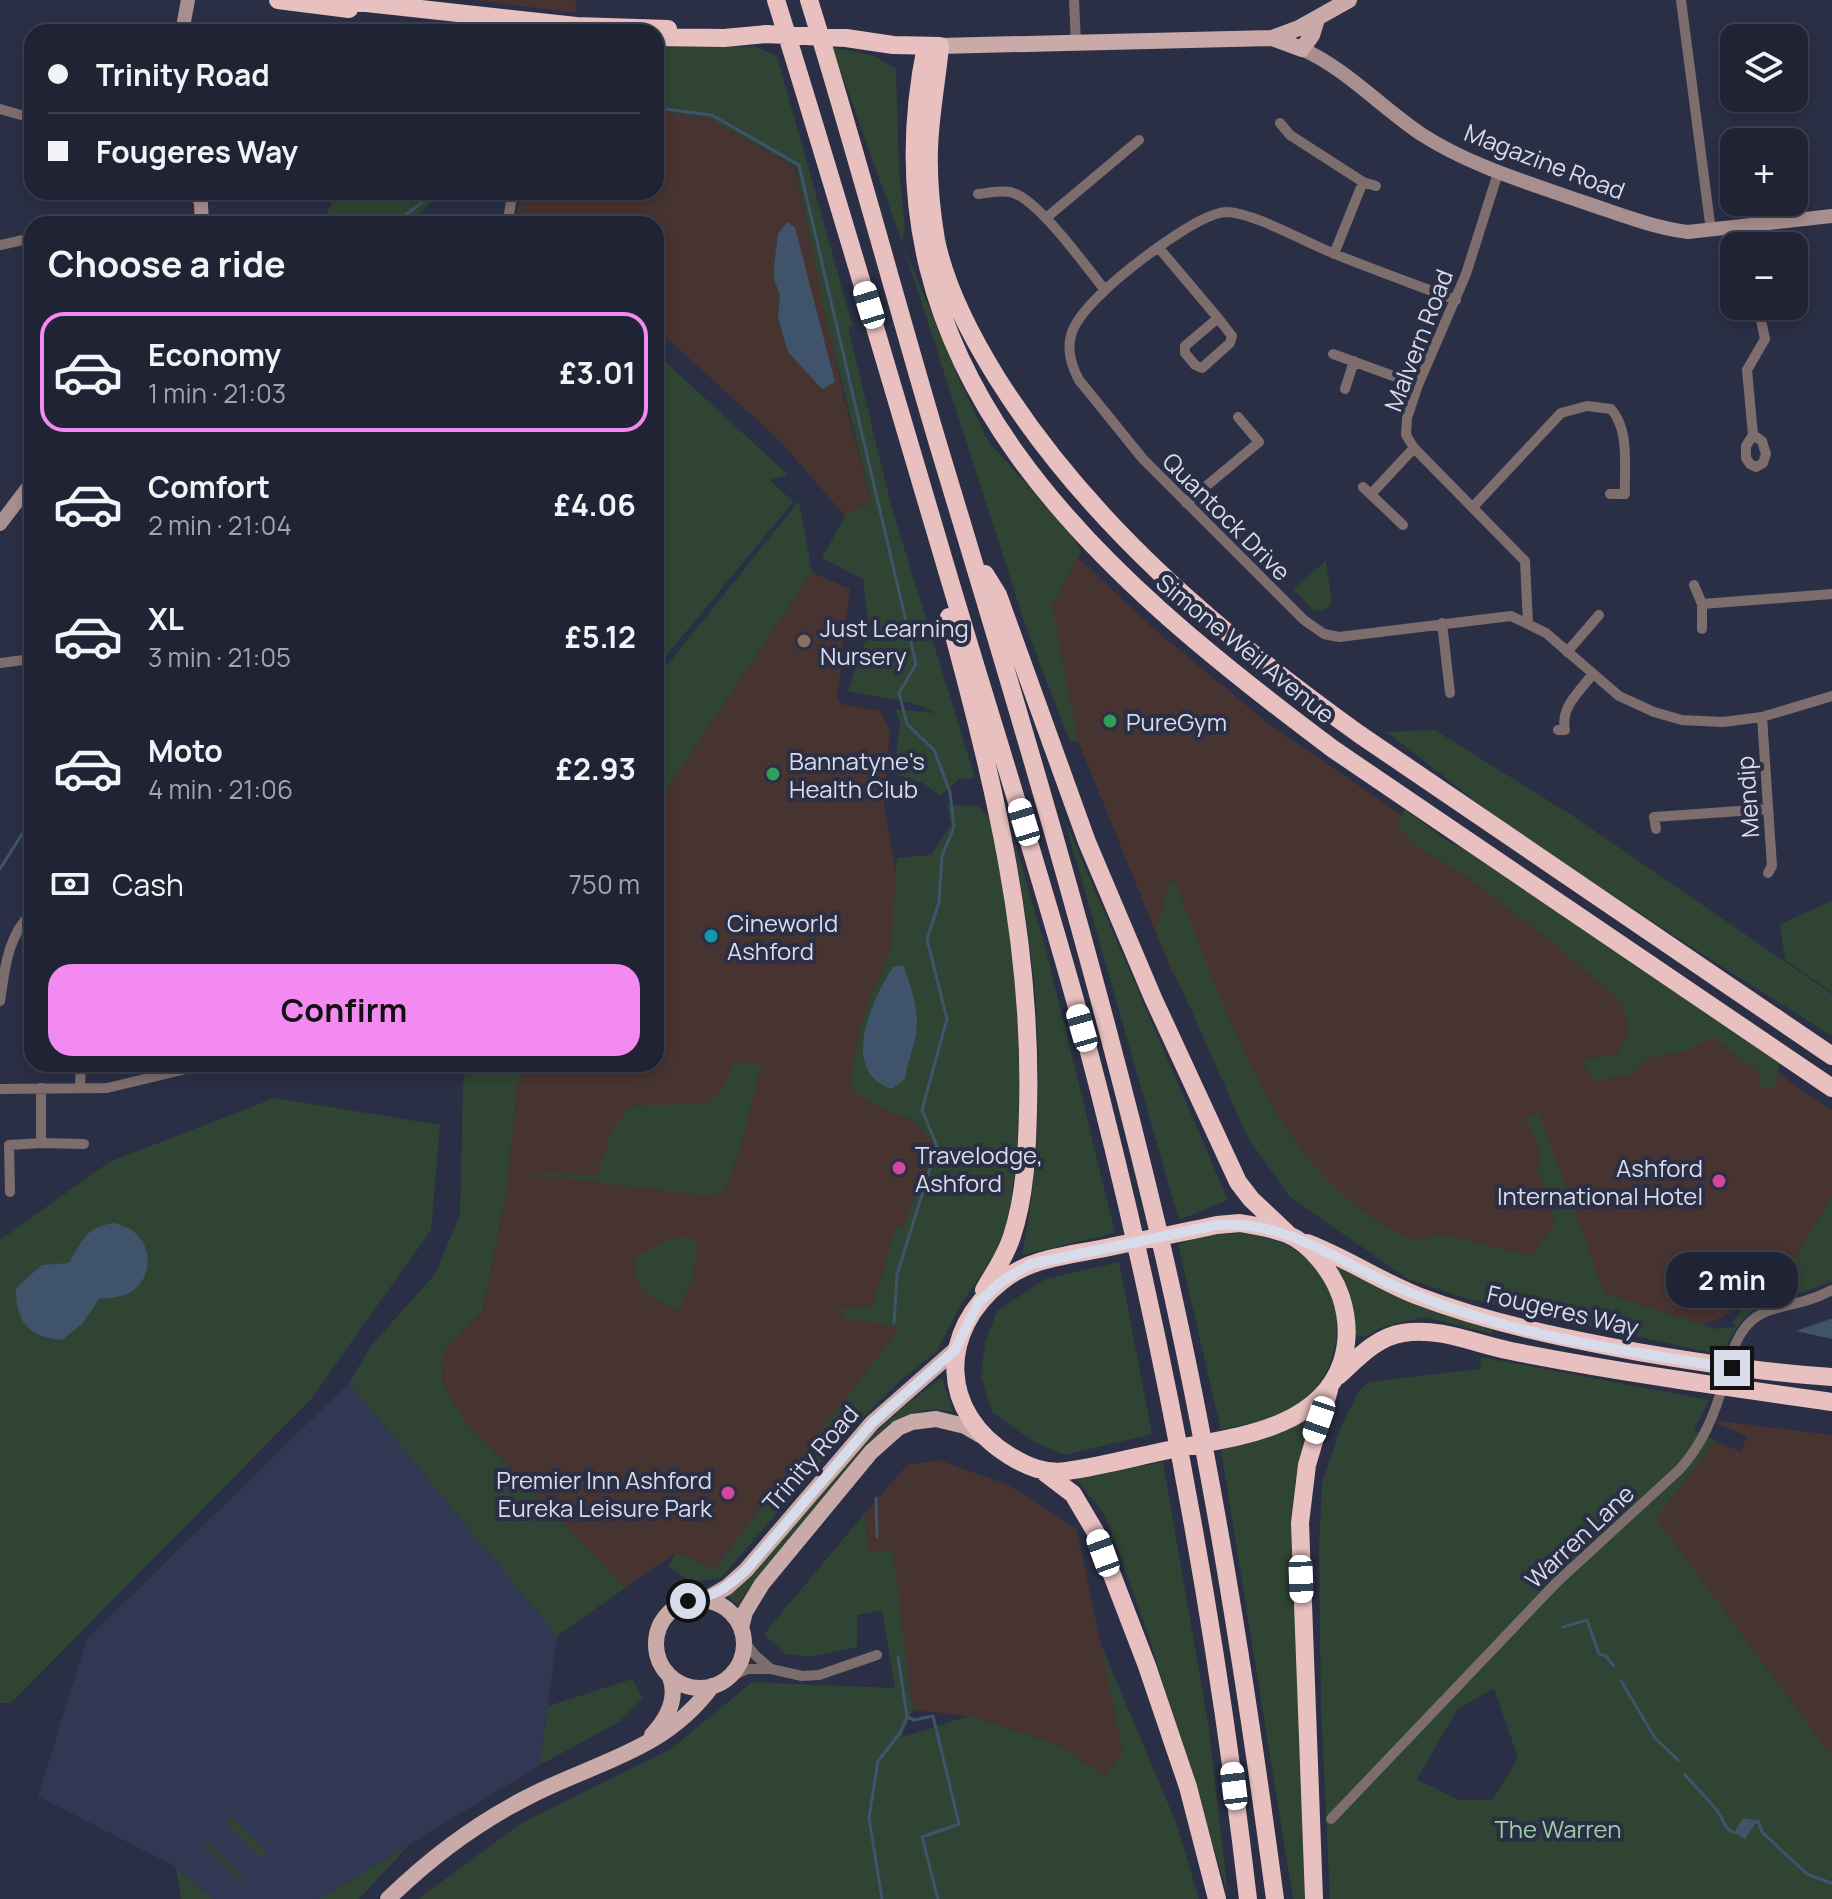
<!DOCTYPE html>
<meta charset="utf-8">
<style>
body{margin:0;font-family:Manrope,sans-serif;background:#282b3c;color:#f1f3f6;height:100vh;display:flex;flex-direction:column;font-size:30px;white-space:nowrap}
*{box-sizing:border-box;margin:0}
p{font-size:26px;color:#a2a4ac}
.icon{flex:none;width:44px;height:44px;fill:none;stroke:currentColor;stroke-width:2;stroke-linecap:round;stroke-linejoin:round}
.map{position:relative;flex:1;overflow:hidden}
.sheet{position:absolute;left:24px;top:216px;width:640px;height:856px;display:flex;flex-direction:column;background:#202334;border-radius:24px;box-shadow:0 4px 12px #0003,0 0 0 2px #3d404f}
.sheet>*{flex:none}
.top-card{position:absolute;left:24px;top:24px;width:640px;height:176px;border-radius:24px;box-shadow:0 4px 12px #0003,0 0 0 2px #3d404f;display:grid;align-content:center;height:176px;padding:0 24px;background:#202334}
.controls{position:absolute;left:1720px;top:24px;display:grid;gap:16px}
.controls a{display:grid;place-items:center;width:88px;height:88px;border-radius:16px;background:#202334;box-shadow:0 4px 12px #0003,0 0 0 2px #3d404f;font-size:40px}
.end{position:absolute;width:36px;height:36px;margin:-18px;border:10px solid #d8dcea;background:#111;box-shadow:0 0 0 4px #111}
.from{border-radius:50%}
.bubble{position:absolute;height:56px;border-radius:24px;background:#202334;box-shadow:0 4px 12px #0003,0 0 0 2px #3d404f;font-size:26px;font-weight:700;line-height:56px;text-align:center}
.car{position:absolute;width:24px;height:48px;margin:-24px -12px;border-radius:10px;box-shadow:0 0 6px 2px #0007;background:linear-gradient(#fff 24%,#345 0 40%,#fff 0 76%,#345 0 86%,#fff 0)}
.top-card b{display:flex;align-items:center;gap:28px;height:76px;font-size:30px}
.top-card b+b{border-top:2px solid #3d404f}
.top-card i{width:20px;height:20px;background:#f1f3f6}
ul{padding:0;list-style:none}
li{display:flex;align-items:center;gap:24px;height:120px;margin:0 16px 12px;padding:0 8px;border:4px solid transparent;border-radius:24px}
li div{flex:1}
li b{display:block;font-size:30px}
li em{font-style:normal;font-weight:700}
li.on{border-color:#f38af2}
li>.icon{width:72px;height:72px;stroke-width:1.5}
h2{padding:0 24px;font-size:36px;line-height:96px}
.pay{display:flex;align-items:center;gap:20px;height:88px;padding:0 24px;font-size:30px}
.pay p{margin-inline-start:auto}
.button{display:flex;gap:16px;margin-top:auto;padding:16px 24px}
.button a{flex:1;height:92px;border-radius:24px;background:#f38af2;color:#111;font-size:32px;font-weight:700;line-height:92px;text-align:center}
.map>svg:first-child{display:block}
.commercial{fill:#47332f}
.built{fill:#323854}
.green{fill:#2f4433;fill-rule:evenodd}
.water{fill:#3f546a}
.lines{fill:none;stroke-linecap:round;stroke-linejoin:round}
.stream{stroke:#3f546a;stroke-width:3}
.street{stroke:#7d6d6d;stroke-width:10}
.secondary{stroke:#a88f8f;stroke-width:14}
.primary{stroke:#caa9a9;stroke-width:16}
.highway{stroke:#e8c0c0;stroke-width:18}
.route{stroke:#d8dcea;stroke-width:10}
.education-dot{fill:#8d6e63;stroke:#2a2f45;stroke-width:3}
.leisure-dot{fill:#2e9e5b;stroke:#2a2f45;stroke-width:3}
.culture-dot{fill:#0f9aa8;stroke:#2a2f45;stroke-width:3}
.hotel-dot{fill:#d1479c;stroke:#2a2f45;stroke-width:3}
.labels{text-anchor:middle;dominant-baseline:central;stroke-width:8;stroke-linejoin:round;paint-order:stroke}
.street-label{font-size:24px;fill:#d8dcea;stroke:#2a2f45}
.poi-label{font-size:24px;fill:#d8dcea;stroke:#2a2f45;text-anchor:start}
.park-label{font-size:24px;fill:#9dcda5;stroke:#2a2f45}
</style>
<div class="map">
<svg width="1832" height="1899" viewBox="0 0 1832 1899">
<rect width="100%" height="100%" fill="#2a2f45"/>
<path class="commercial" d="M 473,0 L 575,0 L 577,13 Z
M 656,110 L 710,119 L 795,167 L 845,402 L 872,503 L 845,516 L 781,442 L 656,328 L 656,224 L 514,224 L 522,192 L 656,192 Z
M 1072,552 L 1153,628 L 1269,724 L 1832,1110 L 1832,1266 L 1693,1330 L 1393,1253 L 1276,1163 L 1171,970 L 1024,608 Z
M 812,572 L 850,589 L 837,698 L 841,704 L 880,711 L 890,730 L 884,807 L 897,877 L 891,946 L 883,972 L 870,996 L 873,1104 L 916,1122 L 934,1144 L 910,1233 L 901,1328 L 713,1571 L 677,1552 L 625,1588 L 466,1422 L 442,1383 L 443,1352 L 482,1312 L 506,1194 L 518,1081 L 526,1064 L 656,1064 L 656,805 Z
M 1718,1421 L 1832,1435 L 1832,1756 L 1655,1519 L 1715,1441 L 1741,1452 L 1747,1436 L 1717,1424 Z
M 939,1460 L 1009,1485 L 1077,1529 L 1123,1751 L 1105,1776 L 1057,1744 L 969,1716 L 913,1710 L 893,1551 L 868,1552 L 865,1513 L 907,1465 Z"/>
<path class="built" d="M 349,1383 L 557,1636 L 540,1765 L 319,1899 L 212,1899 L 176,1867 L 38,1796 L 87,1639 Z"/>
<path class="green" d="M 675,44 L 756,47 L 777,56 L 853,327 L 848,327 L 891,505 L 975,778 L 959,779 L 940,796 L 923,783 L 894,774 L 900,723 L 895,709 L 936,713 C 915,700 874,697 848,691 L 869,629 L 863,579 L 822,558 L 845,516 L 872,503 L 826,319 L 796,167 L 710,119 L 656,110 L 656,78 L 660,78 L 662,61 L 656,59 L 656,47 Z
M 832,47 L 875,56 L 896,69 L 899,172 L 905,225 L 902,242 L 958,377 L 988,441 L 1075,539 L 1081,551 L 1052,606 L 1078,741 L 1070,742 L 1027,630 L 902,242 Z
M 336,192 L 397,192 L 409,199 L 435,198 L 410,224 L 323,224 Z
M 656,353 L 788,475 L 770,480 L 793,502 L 656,668 Z
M 799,501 L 812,572 L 656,805 L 656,679 Z
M 1326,561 L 1332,603 L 1325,609 L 1314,611 L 1293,589 Z
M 1435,730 L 1573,816 L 1832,994 L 1832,1036 L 1702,954 L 1503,823 L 1387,732 Z
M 947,805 L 978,806 L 994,822 L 1011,925 L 1021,1079 L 1016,1160 L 1009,1218 L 998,1250 L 961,1304 L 937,1351 L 902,1379 L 842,1438 L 721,1578 L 691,1582 L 668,1566 L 677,1552 L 713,1570 L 900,1328 L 862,1320 L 848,1321 L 838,1310 L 873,1305 L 896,1227 L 902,1229 L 926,1172 L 934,1144 L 916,1122 L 873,1104 L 849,1088 L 856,1048 L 870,996 L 883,972 L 891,946 L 897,858 L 931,855 L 951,825 Z
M 1405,809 L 1444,839 L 1477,856 L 1779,1063 L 1775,1088 L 1758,1086 L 1760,1074 L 1713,1037 L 1684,1051 L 1649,1058 L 1631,1075 L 1593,1081 L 1582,1060 L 1617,1054 L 1630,1030 L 1623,1004 L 1608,990 L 1550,940 L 1462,873 L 1413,844 L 1396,823 Z
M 1064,818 L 1228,1200 L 1179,1220 Z
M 1011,829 L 1047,953 L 1115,1233 L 1022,1255 C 1039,1171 1042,1078 1035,993 C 1031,938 1020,883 1011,829 Z
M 1174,880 C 1227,1010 1275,1184 1418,1242 L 1438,1234 L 1531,1256 L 1555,1225 L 1545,1184 L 1536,1170 L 1541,1158 L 1527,1118 L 1539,1112 L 1604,1293 L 1717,1329 L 1736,1327 L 1732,1323 L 1760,1288 L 1786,1276 L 1832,1195 L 1832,1281 L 1804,1292 L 1771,1299 L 1751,1311 L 1737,1327 L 1721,1355 L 1464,1298 L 1408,1279 L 1290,1197 L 1248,1138 L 1156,931 L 1168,884 Z
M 1832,901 L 1832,992 L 1785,960 L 1780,924 Z
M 733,1061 L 761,1066 L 740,1149 L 724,1191 L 709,1196 L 530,1174 L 531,1172 L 597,1176 L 612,1130 L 630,1106 L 708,1103 C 725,1093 728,1078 733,1061 Z
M 464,1064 L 526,1064 L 518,1081 L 506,1194 L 482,1312 L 443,1352 L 442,1383 L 466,1422 L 625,1588 L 557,1636 L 349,1383 L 371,1346 L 435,1274 L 460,1215 L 463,1086 L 466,1068 Z
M 275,1098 L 440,1125 L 431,1230 L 311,1399 L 11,1703 L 0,1703 L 0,1240 L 109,1162 Z
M 1241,1233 C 1266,1237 1289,1242 1308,1260 C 1352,1299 1344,1377 1293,1408 C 1270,1422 1243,1425 1217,1430 L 1220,1426 L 1178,1244 L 1209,1235 Z
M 682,1237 L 697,1240 L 693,1276 L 679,1311 C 646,1295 639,1295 634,1258 L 665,1241 Z
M 1332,1261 L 1493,1329 L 1492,1334 L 1425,1317 L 1382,1327 L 1365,1337 L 1355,1335 L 1352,1302 Z
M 1119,1262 L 1152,1434 L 1065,1455 L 1034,1442 L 992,1412 L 981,1376 L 985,1343 L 997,1311 L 1045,1279 Z
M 1481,1357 L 1709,1400 L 1694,1430 L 1715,1441 L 1656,1519 L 1832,1756 L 1832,1899 L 1330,1899 L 1321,1706 L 1319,1551 L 1322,1483 L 1341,1427 L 1358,1392 L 1368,1382 L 1480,1369 ZM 1494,1688 L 1518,1758 L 1493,1800 L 1458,1800 L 1417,1779 L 1457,1710 Z
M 942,1378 L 953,1412 C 927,1406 910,1413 887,1425 L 752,1584 L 738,1605 L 726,1595 C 795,1519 858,1436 942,1378 Z
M 1305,1420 L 1312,1423 L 1295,1481 L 1299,1722 L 1305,1899 L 1293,1899 L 1221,1450 L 1284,1432 Z
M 1163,1462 L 1209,1729 L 1228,1895 L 1148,1634 L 1105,1515 L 1075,1478 Z
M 865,1513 L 868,1552 L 893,1550 L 913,1710 L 902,1735 L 906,1736 L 969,1716 L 1057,1744 L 1105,1776 L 1123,1751 L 1100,1642 L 1177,1825 L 1199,1899 L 418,1899 L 523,1822 L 671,1749 L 752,1682 L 895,1688 L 882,1610 L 857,1615 L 857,1647 L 809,1657 L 785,1654 L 764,1634 Z
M 632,1679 L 643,1698 L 619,1722 L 540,1765 L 548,1706 Z
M 232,1817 L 267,1854 L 262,1858 L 226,1823 Z
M 208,1841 L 244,1877 L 239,1881 L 203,1845 Z
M 409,1845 L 359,1899 L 319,1899 Z
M 176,1867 L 212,1899 L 181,1899 Z"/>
<path class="water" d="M 787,222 L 795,227 L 835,382 L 822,389 L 788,352 L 778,318 L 780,295 L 774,280 L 774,266 L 778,234 Z
M 903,965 C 911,986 920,1012 916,1035 C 914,1048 907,1063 905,1079 L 892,1089 C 838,1071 872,1000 893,967 Z
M 115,1223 C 120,1225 128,1227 133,1231 C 153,1246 153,1278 131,1292 C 122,1297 110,1298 99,1299 L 83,1323 L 62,1340 C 27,1337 16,1321 16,1288 L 42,1265 L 69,1263 C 83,1240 86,1226 115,1223 Z
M 1830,1319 L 1832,1319 L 1832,1339 L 1796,1331 Z
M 1743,1818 L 1755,1820 L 1755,1824 L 1745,1839 L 1734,1833 Z"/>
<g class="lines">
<path class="stream" d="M 425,28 L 450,32
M 656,108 L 712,115 L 799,165 L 916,664 L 899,693 L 907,724 L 934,750 L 950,792 L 954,827 L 942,856 L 939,902 L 927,939 L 947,1019 L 922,1110 L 937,1146 L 897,1275 L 894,1323
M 393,224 L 436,192
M 0,869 L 32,818
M 876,1498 L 877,1537
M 1563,1627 L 1587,1620 L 1599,1654 L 1606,1656 L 1614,1666
M 1621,1681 L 1655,1738 L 1678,1760
M 907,1717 L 914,1720 L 933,1716 L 959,1824 L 922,1837 L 938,1899
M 1685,1775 L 1717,1810 L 1727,1828 L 1734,1833
M 1755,1822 L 1758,1821 L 1762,1832 L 1807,1874 L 1831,1883
M 882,1899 L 869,1818 L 878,1761 L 900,1733 L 907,1717 L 898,1657"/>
<path class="street" d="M 1074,0 L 1076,44
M 1681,0 L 1711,231
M 0,109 L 32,118
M 1280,123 L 1290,135 L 1363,182 L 1376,186
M 1498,173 L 1466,274 L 1418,385 L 1407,418 L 1406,435 L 1414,448 L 1525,561 L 1528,623
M 978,194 C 988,193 1000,190 1010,192 C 1037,197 1086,267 1105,290
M 1046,218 L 1139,140
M 507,224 L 513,192
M 1741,227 L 1747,246
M 0,245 L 32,238
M 1158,247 L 1218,318
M 1334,254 L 1363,182
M 1456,300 C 1414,284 1371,269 1330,252 C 1303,241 1254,213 1227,212 C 1198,212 1121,274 1100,295 C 1072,322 1059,343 1079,380 L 1143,459 L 1304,620 L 1324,634 L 1339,637 L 1511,616 L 1546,633 L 1619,696 L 1654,712 L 1682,720 L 1723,722 L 1762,717 L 1832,696
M 1218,318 L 1232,336 L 1230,343 L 1202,368 L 1195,365 L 1185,353 L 1185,346 Z
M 1333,354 L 1418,385
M 1345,389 L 1354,361
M 1753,435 L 1762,441 L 1766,454 L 1763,463 L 1756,467 L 1750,464 L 1746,458 L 1746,446 L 1753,435 L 1747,370 L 1765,339 L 1758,306
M 1363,487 L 1403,525
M 1371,494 L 1414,448
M 1186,503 L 1259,442 L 1238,417
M 1473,507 L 1561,413 L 1587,406 L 1611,409 C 1630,430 1624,467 1625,494 L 1610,494
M 1694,585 L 1702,604 L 1702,629
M 1702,604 L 1832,594
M 1442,623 L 1450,693
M 1567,652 L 1599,615
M 0,663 L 32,659
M 1762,717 L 1772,866 L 1768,873
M 1558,730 L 1565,730 C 1560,707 1580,691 1592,675
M 1656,829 L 1654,817 L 1768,809
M 0,1001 C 5,969 7,936 32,913
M 80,1087 L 81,1064
M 0,1089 L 107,1088 L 182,1070 L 191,1064
M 41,1143 L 84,1144
M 10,1192 L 9,1145 L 41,1143 L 41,1088
M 1727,1368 C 1748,1292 1780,1318 1832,1290
M 744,1641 L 755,1655 L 771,1669
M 727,1678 L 748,1669 L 771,1669 L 802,1676 L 819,1675 L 877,1655
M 1331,1819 L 1557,1582 L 1680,1469 C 1702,1444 1714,1417 1723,1384"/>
<path class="secondary" d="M 182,32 L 188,0
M 1302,49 C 1345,68 1381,107 1421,134 C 1469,165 1523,181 1577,200 C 1614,212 1650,227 1688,232 L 1832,216
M 197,192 L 201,204 L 202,224
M 0,524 L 32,482"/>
<path class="primary" d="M 1272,38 L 1302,49 L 1312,35 L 1317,19
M 940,46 L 1272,38 L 1299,28 L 1349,0
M 705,1600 L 727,1587 L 746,1570 L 872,1423 L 955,1350
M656 1644a44 44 0 1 1 88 0a44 44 0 1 1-88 0Z
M 741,1628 L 745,1612 L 762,1584 L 871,1452 L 898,1428 L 912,1422 L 936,1419 L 965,1426 L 984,1437
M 652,1735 C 667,1719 678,1699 670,1677
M 388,1899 C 429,1859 475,1824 526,1798 C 594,1762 664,1752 712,1686"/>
<path class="highway" d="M 278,0 L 349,9
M 339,0 L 576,26 L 668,29
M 776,0 C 833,182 886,365 940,547 C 987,708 1039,867 1083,1029 C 1159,1315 1214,1605 1248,1899
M 809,0 C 855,147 894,296 938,444 C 1017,705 1095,965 1158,1230 C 1210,1451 1245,1675 1275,1899
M 656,37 L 724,38 L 766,34 L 846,38 L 893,45 L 940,46 C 937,80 930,114 929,149 C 928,179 931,210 936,240 C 946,289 971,336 997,378 C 1088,523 1222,636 1359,734 L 1832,1056
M 926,46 C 859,371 1099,574 1333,749 L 1832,1088
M 985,574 L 998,595 L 1087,842 L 1153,998 L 1238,1182 L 1251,1199 L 1287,1233
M 949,617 C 993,781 1033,938 1028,1111 C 1027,1152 1025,1197 1012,1236 C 1006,1256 994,1272 984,1290
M 1240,1223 C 1256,1226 1272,1228 1287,1234 C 1311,1244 1333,1273 1341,1297 C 1348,1319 1349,1340 1342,1362 C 1319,1430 1234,1437 1174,1449 C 1138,1456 1103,1466 1067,1471 C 1045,1474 1028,1467 1010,1456 C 939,1413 938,1331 1002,1281 C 1030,1258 1070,1255 1105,1248 C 1142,1240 1180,1233 1217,1225 Z
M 1307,1243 C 1346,1258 1380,1281 1418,1296 C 1489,1323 1563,1338 1638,1352 C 1702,1363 1766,1373 1832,1377
M 1338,1376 C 1357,1359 1376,1337 1403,1333 C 1441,1327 1475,1344 1511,1351 C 1617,1372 1725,1387 1832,1402
M 1044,1472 L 1073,1494 L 1096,1533 L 1147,1666 L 1188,1787 L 1217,1899
M 1314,1899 L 1300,1523 L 1307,1465 L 1329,1390"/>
</g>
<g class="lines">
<path class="route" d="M 688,1601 C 715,1596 725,1589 746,1570 L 872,1423 L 955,1350 L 978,1303 L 1002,1281 L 1031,1264 L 1217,1225 C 1282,1220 1332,1257 1388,1283 C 1421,1298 1457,1311 1492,1321 C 1570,1344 1652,1355 1732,1368"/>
</g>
<circle class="education-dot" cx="804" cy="641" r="8"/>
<g class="leisure-dot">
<circle cx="1110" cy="721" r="8"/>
<circle cx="773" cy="774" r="8"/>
</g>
<circle class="culture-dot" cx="711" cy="936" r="8"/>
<g class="hotel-dot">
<circle cx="899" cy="1168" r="8"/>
<circle cx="1719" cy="1181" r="8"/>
<circle cx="728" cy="1493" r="8"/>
</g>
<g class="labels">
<g class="street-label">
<text transform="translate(1545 161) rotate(21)">Magazine Road</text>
<text transform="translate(1418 340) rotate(-69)">Malvern Road</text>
<text transform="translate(1227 516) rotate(45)">Quantock Drive</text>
<text transform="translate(1246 648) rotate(39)">Simone Weil Avenue</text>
<text transform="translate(1747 797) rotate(-94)">Mendip</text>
<text transform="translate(1563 1310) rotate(13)">Fougeres Way</text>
<text transform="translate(810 1458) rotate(-49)">Trinity Road</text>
<text transform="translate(1579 1536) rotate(-43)">Warren Lane</text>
</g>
<g class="poi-label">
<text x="820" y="627">Just Learning<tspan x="820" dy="28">Nursery</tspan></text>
<text x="1126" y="721">PureGym</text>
<text x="789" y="760">Bannatyne's<tspan x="789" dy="28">Health Club</tspan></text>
<text x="727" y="922">Cineworld<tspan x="727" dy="28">Ashford</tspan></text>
<text x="915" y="1154">Travelodge,<tspan x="915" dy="28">Ashford</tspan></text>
<text x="1703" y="1167" text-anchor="end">Ashford<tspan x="1703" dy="28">International Hotel</tspan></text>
<text x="712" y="1479" text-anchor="end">Premier Inn Ashford<tspan x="712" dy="28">Eureka Leisure Park</tspan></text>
</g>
<g class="park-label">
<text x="1558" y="1828">The Warren</text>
</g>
</g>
</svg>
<div class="controls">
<a><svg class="icon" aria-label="layers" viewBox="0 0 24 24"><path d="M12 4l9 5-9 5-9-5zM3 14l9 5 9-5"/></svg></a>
<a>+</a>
<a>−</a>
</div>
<i class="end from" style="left:688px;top:1601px"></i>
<i class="end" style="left:1732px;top:1368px"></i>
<div class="bubble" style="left:1666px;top:1252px;width:132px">2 min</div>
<i class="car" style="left:869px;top:305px;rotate:343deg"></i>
<i class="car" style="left:1024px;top:822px;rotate:343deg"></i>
<i class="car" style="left:1082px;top:1028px;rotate:344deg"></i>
<i class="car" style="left:1319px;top:1420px;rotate:199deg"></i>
<i class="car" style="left:1103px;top:1553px;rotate:340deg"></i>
<i class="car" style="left:1301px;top:1579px;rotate:178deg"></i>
<i class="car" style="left:1234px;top:1786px;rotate:353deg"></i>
<div class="top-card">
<b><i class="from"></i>Trinity Road</b>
<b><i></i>Fougeres Way</b>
</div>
<section class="sheet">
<h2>Choose a ride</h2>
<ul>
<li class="on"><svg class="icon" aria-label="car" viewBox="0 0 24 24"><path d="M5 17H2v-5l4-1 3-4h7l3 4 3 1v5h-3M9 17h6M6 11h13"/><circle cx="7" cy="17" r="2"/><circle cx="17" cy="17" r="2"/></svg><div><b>Economy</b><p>1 min · 21:03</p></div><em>£3.01</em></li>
<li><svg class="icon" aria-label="car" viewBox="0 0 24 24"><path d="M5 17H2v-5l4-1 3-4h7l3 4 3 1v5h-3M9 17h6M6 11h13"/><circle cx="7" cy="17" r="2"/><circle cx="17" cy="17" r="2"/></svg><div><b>Comfort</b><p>2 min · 21:04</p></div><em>£4.06</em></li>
<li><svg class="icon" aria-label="car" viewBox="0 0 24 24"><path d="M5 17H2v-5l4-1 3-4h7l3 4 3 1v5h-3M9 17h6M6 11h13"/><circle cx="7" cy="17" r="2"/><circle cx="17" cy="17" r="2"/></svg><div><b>XL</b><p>3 min · 21:05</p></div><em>£5.12</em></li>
<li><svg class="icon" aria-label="car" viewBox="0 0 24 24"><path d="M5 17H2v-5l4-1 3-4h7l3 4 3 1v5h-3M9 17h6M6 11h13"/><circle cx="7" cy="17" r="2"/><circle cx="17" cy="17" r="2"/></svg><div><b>Moto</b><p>4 min · 21:06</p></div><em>£2.93</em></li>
</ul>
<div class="pay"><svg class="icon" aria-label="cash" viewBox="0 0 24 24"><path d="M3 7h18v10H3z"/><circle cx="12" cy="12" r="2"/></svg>Cash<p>750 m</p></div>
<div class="button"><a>Confirm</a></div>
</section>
</div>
